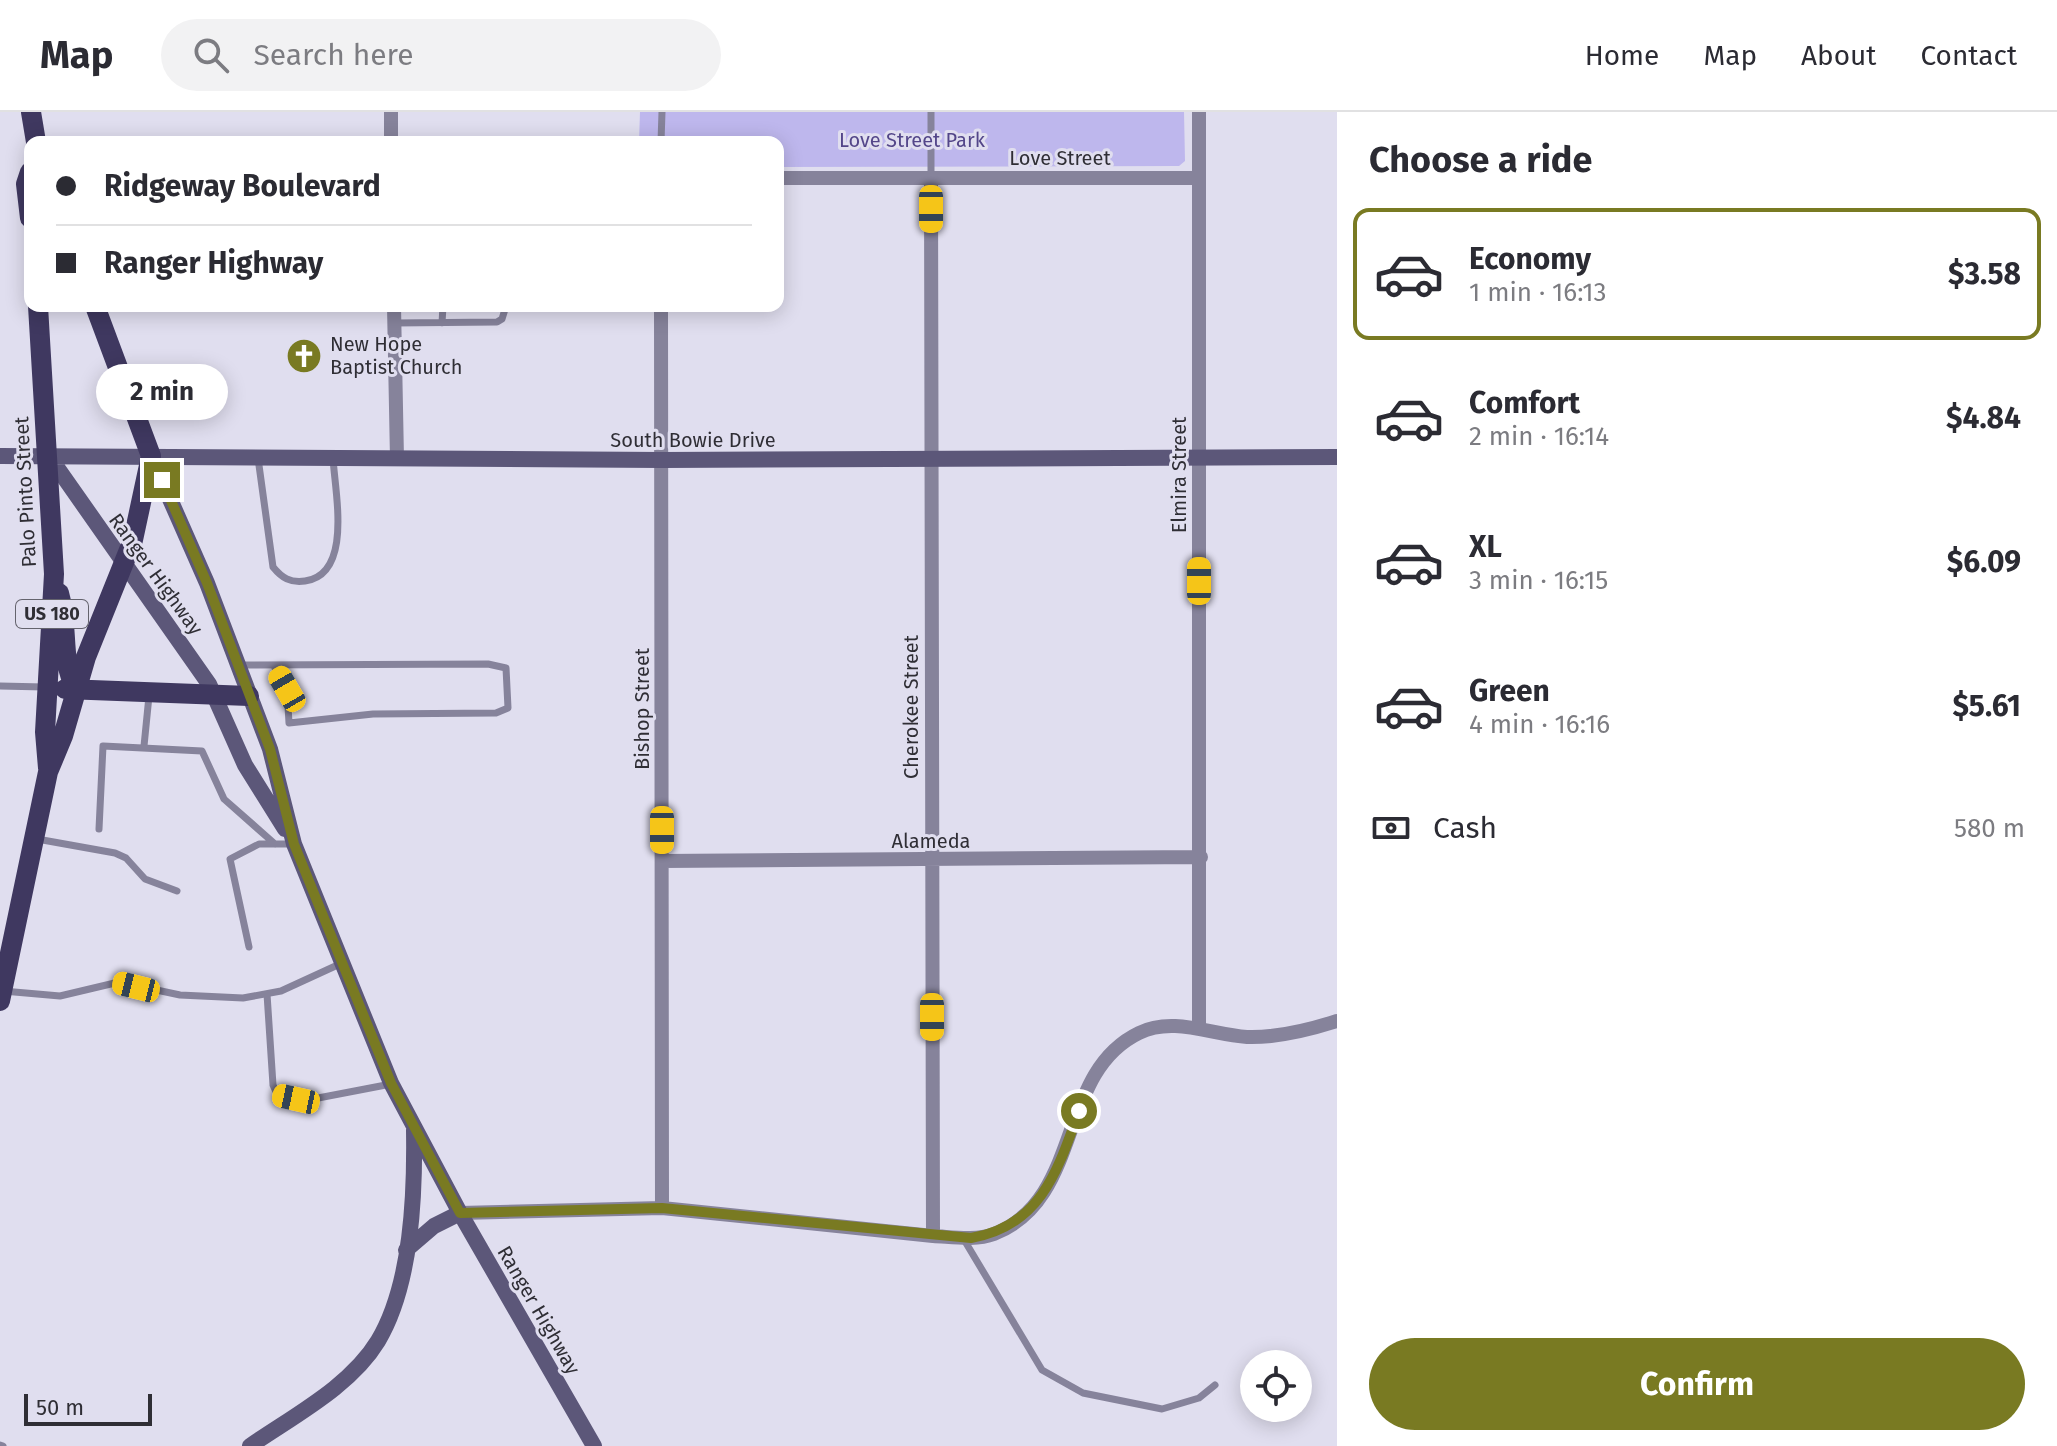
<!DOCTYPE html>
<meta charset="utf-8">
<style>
body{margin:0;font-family:"Fira Sans",sans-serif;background:#f2f2f3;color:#2b2b33;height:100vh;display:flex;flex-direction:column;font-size:30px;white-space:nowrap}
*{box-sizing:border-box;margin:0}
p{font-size:26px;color:#7c7c81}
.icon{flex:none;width:44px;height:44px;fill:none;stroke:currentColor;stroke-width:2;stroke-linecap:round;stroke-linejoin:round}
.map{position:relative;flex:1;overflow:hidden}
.panel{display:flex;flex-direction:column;background:#fff;width:720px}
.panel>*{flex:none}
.banner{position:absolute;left:24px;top:24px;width:760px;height:176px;border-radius:16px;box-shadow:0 4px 20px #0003;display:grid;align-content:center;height:176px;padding:0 32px;background:#fff}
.controls{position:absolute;left:1240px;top:1238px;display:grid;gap:16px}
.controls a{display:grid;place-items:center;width:72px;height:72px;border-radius:50%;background:#fff;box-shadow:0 4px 20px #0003;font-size:40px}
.scale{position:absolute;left:24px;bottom:20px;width:128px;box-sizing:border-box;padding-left:8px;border:4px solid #2f2e35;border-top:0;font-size:22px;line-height:28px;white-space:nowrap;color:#2f2e35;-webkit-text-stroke:6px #e0deef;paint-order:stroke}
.end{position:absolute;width:36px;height:36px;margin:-18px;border:10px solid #797a22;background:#fff;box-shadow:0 0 0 4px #fff}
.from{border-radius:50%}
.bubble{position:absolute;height:56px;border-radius:28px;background:#fff;box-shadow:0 4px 20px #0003;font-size:26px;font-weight:700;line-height:56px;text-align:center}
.car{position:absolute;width:24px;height:48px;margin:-24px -12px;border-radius:10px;box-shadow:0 0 6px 2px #0007;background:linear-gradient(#f5c518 24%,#345 0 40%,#f5c518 0 76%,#345 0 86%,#f5c518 0)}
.banner b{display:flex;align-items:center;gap:28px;height:76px;font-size:30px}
.banner b+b{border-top:2px solid #e1e1e2}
.banner i{width:20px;height:20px;background:#2b2b33}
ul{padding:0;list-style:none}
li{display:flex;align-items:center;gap:24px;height:132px;margin:0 16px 12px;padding:0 16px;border:4px solid transparent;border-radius:16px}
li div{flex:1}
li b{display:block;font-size:30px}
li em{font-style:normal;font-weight:700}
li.current{border-color:#797a22}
li>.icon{width:72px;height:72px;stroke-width:1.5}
h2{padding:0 32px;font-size:36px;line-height:96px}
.pay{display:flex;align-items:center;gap:20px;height:88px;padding:0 32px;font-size:30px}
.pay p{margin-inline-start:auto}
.cta{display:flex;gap:16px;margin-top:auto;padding:16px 32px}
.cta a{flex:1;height:92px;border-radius:48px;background:#797a22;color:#fff;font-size:32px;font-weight:700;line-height:92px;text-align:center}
header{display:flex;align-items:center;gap:48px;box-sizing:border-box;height:112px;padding:0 40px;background:#fff;border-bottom:2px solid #e1e1e2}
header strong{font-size:38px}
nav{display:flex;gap:44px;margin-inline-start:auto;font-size:28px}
.search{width:560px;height:72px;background:#f2f2f3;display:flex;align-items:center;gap:20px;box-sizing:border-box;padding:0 28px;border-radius:44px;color:#7c7c81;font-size:30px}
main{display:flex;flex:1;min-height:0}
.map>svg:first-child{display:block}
.green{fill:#beb7ed}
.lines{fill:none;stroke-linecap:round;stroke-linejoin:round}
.lane{stroke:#86839b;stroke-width:7}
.street{stroke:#86839b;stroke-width:14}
.secondary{stroke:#5c5779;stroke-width:16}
.primary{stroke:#3f3860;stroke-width:20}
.route{stroke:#797a22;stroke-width:10}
.labels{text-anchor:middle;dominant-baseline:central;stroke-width:6;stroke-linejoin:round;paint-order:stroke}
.shield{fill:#e0deef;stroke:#64636d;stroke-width:2}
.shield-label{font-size:18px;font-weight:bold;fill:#2f2e35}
.park-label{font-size:20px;fill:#534689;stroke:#e0deef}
.street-label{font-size:20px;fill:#2f2e35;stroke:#e0deef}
.poi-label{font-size:20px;fill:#2f2e35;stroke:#e0deef;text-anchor:start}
</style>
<header>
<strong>Map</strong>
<div class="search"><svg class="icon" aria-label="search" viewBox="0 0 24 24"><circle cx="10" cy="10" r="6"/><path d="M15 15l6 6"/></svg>Search here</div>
<nav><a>Home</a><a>Map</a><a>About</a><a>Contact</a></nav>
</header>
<main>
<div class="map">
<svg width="1337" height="1334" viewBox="0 0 1337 1334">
<rect width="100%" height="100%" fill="#e0deef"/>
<path class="green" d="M 640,0 L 1184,0 L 1185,49 L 1179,54 L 778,55 L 778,30 L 639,30 Z"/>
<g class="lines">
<path class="lane" d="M 661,30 L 662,0
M 931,66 L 931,0
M 394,211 L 497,210 L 502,207 L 506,194
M 442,211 L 443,194
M 258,346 L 273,455 C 282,466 290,471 305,469 C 353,462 335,381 333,346
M 238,553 L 488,552 L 506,556 L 508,596 L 496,601 L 373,602 L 289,611 L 287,577 L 274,554
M 0,574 L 44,575
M 144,634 L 149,584
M 99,717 L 103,634 L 202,639 L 224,687 L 275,732
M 37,727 L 115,741 L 126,746 L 145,767 L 177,779
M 249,835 L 230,747 L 259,732 L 294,732
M 3,879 L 60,884 L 119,870 L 180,883 L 243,886 L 281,879 L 342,851
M 267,882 L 273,973 L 278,984 L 313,987 L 391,972
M 963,1126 L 1042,1258 L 1083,1281 L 1162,1297 L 1199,1286 L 1215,1273
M 0,1333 L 3,1334"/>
<path class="street" d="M 1199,0 L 1199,917
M 391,30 L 391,0
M 778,66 L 1198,66
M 931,66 L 933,1124
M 394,194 L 397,347
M 661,194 L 662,1096
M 662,749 L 1201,745
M 460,1101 L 662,1096 L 933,1124 C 953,1125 975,1129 994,1122 C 1084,1087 1056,961 1139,921 C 1173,904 1212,923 1247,925 C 1277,926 1309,918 1337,909"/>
<path class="secondary" d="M 0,344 L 662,348 L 1337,345
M 49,344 L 209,572 L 245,653 L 285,717
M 151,344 L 207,471 L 270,637 L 294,732 L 391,971 L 460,1101 L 594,1334
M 406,1138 L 434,1114 L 460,1101
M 250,1334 C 293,1304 350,1275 378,1229 C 412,1172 415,1082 414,1018"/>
<path class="primary" d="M 31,0 L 36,30
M 30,60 L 26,72 L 30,106
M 38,194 L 54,462 L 45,620 L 48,656
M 59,481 C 69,515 60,549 76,577
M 65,577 L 249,584
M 0,889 L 48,660 L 63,624 L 86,545 L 133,428 L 151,344 L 95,194"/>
</g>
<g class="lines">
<path class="route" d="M 162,368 L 207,471 L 270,637 L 294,732 L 313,779 L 391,971 L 460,1101 L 662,1096 L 971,1126 C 1041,1114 1058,1058 1079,999"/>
</g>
<defs>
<symbol id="church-disc" viewBox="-11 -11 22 22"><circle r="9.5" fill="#797a22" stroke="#e0deef"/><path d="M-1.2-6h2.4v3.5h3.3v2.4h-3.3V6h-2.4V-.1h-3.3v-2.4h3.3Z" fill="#fff"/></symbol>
</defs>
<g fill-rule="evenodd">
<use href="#church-disc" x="284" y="224" width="40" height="40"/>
</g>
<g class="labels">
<rect class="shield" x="16" y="488" width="72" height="28" rx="6"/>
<g class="shield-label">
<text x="52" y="502">US 180</text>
</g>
<g class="park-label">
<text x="912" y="28">Love Street Park</text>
</g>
<g class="street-label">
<text x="1060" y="46">Love Street</text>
<text x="693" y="328">South Bowie Drive</text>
<text transform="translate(1179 363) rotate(-90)">Elmira Street</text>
<text transform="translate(25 380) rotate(-93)">Palo Pinto Street</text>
<text transform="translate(156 462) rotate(54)">Ranger Highway</text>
<text transform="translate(911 595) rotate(-90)">Cherokee Street</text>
<text transform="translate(642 597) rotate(-90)">Bishop Street</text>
<text x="931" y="729">Alameda</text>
<text transform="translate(539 1198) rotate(60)">Ranger Highway</text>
</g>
<g class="poi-label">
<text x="330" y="232">New Hope<tspan x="330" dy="23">Baptist Church</tspan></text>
</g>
</g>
</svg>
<div class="controls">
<a><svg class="icon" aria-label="locate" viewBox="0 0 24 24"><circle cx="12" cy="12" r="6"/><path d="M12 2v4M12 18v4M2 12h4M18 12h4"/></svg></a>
</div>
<div class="scale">50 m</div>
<i class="end from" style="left:1079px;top:999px"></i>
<i class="end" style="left:162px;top:368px"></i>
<div class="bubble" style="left:96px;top:252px;width:132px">2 min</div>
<i class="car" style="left:931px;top:97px;rotate:180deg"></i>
<i class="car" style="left:1199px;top:469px;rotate:0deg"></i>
<i class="car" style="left:287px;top:577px;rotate:330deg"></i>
<i class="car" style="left:662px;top:718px;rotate:180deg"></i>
<i class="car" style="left:136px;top:875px;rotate:284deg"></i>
<i class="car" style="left:932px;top:905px;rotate:180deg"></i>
<i class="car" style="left:296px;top:987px;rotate:282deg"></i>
<div class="banner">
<b><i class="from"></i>Ridgeway Boulevard</b>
<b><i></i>Ranger Highway</b>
</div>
</div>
<section class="panel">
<h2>Choose a ride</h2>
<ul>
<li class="current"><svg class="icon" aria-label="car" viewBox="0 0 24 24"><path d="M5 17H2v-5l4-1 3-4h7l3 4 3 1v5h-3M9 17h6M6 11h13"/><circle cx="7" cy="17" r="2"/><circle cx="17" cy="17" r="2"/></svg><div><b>Economy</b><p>1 min · 16:13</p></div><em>$3.58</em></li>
<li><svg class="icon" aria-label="car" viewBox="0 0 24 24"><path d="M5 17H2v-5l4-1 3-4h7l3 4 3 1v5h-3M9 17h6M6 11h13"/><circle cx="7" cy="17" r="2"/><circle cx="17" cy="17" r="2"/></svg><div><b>Comfort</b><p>2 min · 16:14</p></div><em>$4.84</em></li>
<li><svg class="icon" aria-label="car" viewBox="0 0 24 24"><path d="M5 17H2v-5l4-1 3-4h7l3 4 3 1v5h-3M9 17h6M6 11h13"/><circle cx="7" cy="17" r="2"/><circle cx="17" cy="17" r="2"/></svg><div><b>XL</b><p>3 min · 16:15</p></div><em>$6.09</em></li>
<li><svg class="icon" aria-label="car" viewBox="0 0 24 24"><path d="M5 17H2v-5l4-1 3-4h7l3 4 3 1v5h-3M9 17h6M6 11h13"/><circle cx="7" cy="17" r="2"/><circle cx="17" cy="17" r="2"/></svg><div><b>Green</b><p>4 min · 16:16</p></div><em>$5.61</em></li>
</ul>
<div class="pay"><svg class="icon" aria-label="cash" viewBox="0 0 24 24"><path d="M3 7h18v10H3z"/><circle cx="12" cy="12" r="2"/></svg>Cash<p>580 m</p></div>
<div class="cta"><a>Confirm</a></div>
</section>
</main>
